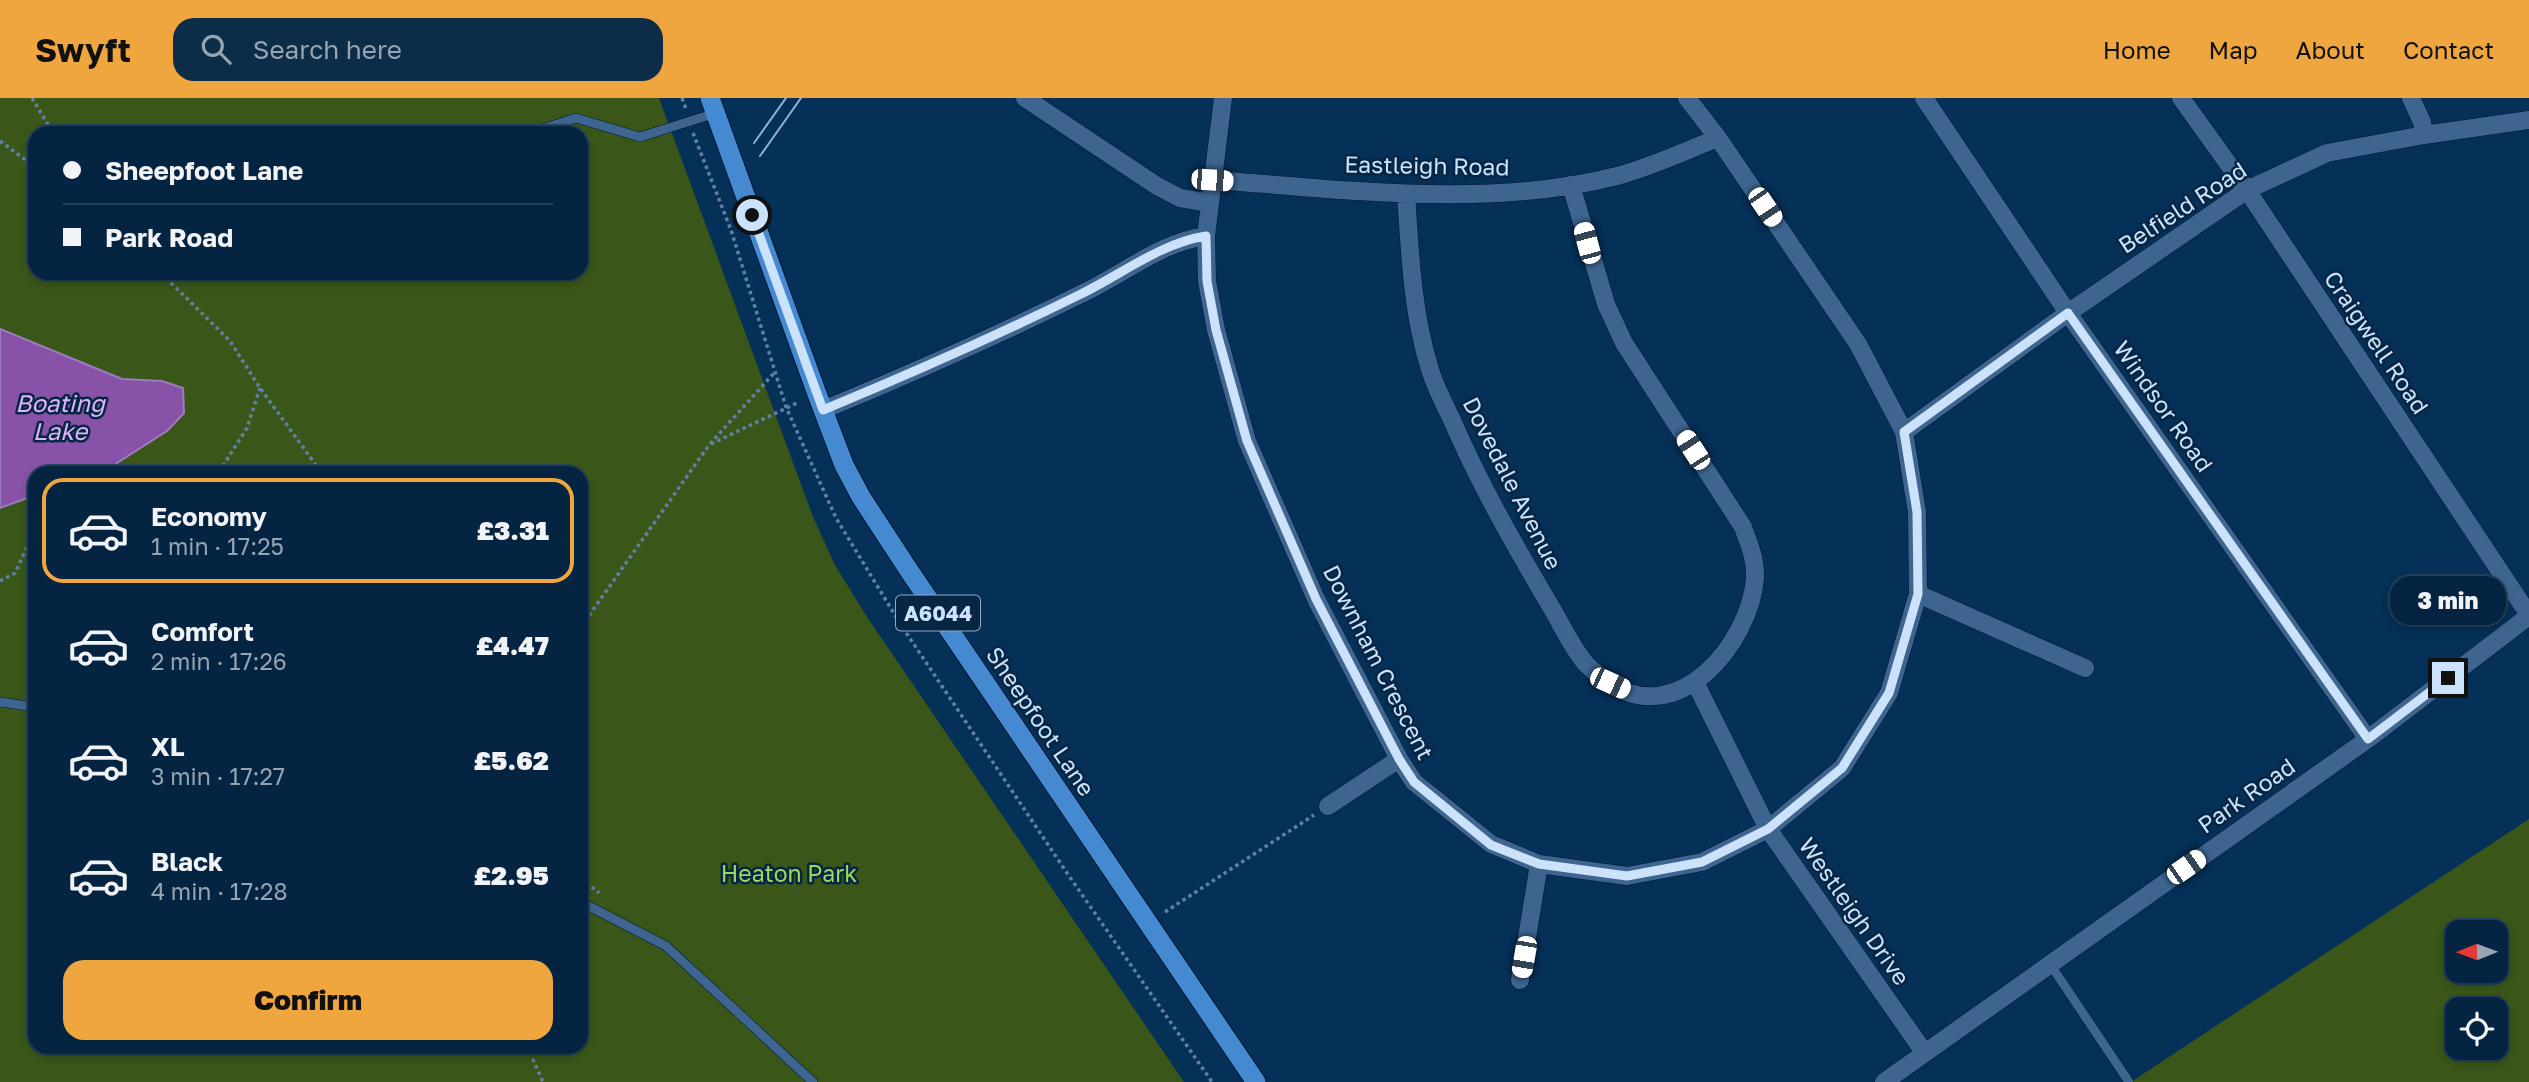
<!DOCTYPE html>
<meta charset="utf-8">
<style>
body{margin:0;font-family:"Golos Text",sans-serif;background:#0d2c48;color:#f1f3f6;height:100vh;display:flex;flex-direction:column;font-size:26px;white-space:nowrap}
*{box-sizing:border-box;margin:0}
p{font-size:23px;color:#97a4b1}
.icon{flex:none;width:38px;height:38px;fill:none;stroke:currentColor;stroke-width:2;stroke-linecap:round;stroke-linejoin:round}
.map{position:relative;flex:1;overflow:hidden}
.sheet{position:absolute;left:28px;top:368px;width:560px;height:588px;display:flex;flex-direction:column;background:#042441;border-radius:21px;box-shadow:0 4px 10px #0003,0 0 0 2px #25415a}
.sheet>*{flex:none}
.hud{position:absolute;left:28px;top:28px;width:560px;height:154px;border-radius:21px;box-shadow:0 4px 10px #0003,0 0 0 2px #25415a;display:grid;align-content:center;height:154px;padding:0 35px;background:#042441}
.needle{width:46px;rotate:269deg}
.tools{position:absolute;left:2445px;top:822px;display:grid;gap:14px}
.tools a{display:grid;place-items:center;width:63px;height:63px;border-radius:14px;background:#042441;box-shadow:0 4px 10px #0003,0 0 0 2px #25415a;font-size:35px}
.end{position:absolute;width:32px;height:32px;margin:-16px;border:9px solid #cce2fb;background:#111;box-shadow:0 0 0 4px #111}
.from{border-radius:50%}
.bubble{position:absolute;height:49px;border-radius:21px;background:#042441;box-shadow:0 4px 10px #0003,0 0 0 2px #25415a;font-size:23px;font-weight:800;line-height:49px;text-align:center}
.car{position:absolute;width:21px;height:42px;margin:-21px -10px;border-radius:9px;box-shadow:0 0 5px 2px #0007;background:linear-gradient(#fff 24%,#345 0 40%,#fff 0 76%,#345 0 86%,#fff 0)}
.hud b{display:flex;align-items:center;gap:24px;height:66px;font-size:26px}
.hud b+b{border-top:2px solid #25415a}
.hud i{width:18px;height:18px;background:#f1f3f6}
ul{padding:12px 0 0;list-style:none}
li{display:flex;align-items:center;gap:21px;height:105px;margin:0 14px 10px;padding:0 21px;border:4px solid transparent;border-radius:21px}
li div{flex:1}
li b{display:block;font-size:26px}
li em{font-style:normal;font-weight:800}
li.on{border-color:#f0a63f}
li>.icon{width:63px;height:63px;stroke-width:1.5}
.cta{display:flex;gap:14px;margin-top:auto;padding:14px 35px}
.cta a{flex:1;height:80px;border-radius:21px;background:#f0a63f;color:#111;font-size:28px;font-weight:800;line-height:80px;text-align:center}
header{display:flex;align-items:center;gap:42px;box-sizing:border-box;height:98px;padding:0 35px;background:#f0a63f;color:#111}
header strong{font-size:33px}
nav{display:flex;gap:38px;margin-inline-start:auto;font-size:24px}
.search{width:490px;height:63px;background:#0d2c48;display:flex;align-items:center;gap:18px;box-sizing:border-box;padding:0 24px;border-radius:21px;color:#97a4b1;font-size:26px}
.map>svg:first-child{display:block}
.green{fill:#3a5719;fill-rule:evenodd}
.water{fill:#8752a7;stroke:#9c7dc0;stroke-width:2}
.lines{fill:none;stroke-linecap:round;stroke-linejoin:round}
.service-casing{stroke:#001734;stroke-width:10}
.minor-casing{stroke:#001734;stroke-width:19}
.primary-casing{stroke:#001734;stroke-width:21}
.path{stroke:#6081a2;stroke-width:3.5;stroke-dasharray:3.5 3.5;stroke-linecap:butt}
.service{stroke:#3d6590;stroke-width:9}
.minor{stroke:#3d6590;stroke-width:18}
.primary{stroke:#458ad1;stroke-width:19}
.tram{stroke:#94b0cd;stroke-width:2}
.route{stroke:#cce2fb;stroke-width:9}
.labels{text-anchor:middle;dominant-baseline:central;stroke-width:5;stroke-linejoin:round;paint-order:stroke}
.shield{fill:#072644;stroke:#91aac4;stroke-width:2}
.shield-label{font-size:21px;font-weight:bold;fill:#cce2fb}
.street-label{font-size:23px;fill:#cce2fb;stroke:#072644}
.park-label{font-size:23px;fill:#9bd85b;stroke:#072644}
.water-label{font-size:24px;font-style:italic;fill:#dcb4f7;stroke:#072644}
</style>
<header>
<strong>Swyft</strong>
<div class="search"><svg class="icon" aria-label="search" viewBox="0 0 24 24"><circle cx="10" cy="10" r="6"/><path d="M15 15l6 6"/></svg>Search here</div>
<nav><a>Home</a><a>Map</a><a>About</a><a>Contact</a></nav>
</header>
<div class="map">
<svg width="2529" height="984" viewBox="0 0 2529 984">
<rect width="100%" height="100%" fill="#053057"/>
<path class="green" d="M 0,0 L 659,0 L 813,419 L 835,467 L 867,519 L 1184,984 L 0,984 ZM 35,35 L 581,35 L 581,175 L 35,175 ZM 35,374 L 581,374 L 581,948 L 35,948 Z
M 2529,721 L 2529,984 L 2131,984 L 2178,953 ZM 2457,835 L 2496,835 L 2496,873 L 2457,873 ZM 2457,912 L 2496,912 L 2496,950 L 2457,950 Z"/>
<path class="water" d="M 0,231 L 122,281 L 162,283 L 183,290 L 184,315 L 167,333 L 117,365 L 107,374 L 35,374 L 35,402 L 27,400 L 0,410 Z"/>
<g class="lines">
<defs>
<path id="service" d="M 540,35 L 542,31 L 576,20 L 640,39 L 716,15
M 0,604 L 35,609
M 581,804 L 666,848 L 813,984
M 2050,866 L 2129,984"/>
<path id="minor" d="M 1025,0 L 1157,88 L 1180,100 L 1210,105
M 1223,0 L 1206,138 L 1207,183 L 1216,232 L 1247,343 L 1316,501 L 1399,661 L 1414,684 L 1491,746 L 1539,766 L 1627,778 L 1702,764 L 1768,731 L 1842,670 L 1889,595 L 1918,496 L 1917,414 L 1904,334 L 1858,246 L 1718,40 L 1687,0
M 1924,0 L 2068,215 L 2368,641
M 2181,0 L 2247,92 L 2529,517
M 2411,0 L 2422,24 L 2424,37
M 1212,82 C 1343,91 1488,111 1617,78 C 1651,69 1685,53 1718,40
M 1406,96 C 1410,153 1412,213 1429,268 C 1434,287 1444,305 1452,322 C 1480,387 1515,448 1551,509 C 1562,527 1573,552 1587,567 C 1593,573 1601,579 1608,584 C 1677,633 1750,546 1755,480 C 1756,461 1749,446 1743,429 L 1624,245 L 1606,206 L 1571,87
M 823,312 C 910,276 996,238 1081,196 C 1122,177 1161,144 1206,138
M 1904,334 L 2068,215 L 2247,92 L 2327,55 L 2424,37 L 2529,22
M 1918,496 L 2085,570
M 1695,584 L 1768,731 L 1924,954
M 1328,708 L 1399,661
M 1520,882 L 1539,766
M 1884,984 L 2368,641 L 2529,518"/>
<path id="primary" d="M 710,0 L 817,296 L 844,367 L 861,399 L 910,474 L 1256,984"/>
</defs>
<use href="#service" class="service-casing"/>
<use href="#minor" class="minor-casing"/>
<use href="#primary" class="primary-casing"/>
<path class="path" d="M 32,0 L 53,35
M 682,0 L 686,11
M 693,35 L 731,132 L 786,309 L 836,420 L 901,527 L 1067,775 L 1212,984
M 0,43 L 35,69
M 161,175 L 230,243 L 260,290 L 321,374
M 711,346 L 799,304
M 219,374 L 247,330 L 260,290
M 0,483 L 15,475 L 28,447 L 35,446
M 581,529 L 709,347 L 775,274
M 581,780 L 599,795
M 1165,814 L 1314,717
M 527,948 L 543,984"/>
<use href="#service" class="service"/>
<use href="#minor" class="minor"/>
<use href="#primary" class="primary"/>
<path class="tram" d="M 754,45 L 786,0
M 760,58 L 801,0"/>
</g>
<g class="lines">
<path class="route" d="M 752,117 L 823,312 C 910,276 996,238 1081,196 C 1122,176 1161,145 1206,138 L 1207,183 L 1216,232 L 1247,343 L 1316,501 L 1399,661 L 1414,684 L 1491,747 L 1539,766 L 1627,778 L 1702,764 L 1768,731 L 1842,670 L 1889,595 L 1918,496 L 1917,414 L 1904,334 L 2068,215 L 2368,641 L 2448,580"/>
</g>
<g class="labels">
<rect class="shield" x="896" y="497.5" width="84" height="35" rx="5"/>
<g class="shield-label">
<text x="938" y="515">A6044</text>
</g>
<g class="street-label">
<text transform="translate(1427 67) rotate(1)">Eastleigh Road</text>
<text transform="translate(2182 109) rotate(-33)">Belfield Road</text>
<text transform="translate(2377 244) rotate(56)">Craigwell Road</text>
<text transform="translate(2164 308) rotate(55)">Windsor Road</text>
<text transform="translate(1513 385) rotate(63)">Dovedale Avenue</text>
<text transform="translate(1379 564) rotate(63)">Downham Crescent</text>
<text transform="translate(1041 623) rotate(56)">Sheepfoot Lane</text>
<text transform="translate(2246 697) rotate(-35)">Park Road</text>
<text transform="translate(1855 813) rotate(55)">Westleigh Drive</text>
</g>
<g class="park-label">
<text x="789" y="775">Heaton Park</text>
</g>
<g class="water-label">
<text x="60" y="304">Boating<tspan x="60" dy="28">Lake</tspan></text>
</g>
</g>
</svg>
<div class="tools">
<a><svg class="needle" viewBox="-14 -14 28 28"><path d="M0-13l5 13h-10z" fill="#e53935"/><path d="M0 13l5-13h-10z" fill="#97a4b1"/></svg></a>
<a><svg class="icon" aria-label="locate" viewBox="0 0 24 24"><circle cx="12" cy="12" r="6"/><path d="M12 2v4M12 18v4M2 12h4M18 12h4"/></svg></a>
</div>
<i class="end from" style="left:752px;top:117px"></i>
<i class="end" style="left:2448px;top:580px"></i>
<div class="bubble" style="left:2390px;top:478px;width:116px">3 min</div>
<i class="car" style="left:1212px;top:82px;rotate:94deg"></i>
<i class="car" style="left:1765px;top:109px;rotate:146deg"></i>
<i class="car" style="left:1587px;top:145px;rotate:345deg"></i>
<i class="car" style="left:1693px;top:352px;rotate:327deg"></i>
<i class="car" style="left:1610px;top:585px;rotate:115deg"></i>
<i class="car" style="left:2186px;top:769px;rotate:55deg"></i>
<i class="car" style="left:1524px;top:859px;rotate:190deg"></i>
<div class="hud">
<b><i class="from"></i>Sheepfoot Lane</b>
<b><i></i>Park Road</b>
</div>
<section class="sheet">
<ul>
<li class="on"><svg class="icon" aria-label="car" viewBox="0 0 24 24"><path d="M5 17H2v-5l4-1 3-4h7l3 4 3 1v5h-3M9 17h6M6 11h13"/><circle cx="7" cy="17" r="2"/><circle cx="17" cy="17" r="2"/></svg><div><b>Economy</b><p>1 min · 17:25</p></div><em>£3.31</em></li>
<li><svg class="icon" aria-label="car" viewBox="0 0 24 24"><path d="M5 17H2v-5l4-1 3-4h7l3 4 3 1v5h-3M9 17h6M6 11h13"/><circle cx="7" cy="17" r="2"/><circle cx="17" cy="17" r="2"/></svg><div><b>Comfort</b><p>2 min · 17:26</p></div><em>£4.47</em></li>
<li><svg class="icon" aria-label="car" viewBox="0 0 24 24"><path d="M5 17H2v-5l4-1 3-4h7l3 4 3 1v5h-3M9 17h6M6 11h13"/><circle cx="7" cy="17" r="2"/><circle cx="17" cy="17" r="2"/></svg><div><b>XL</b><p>3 min · 17:27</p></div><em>£5.62</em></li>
<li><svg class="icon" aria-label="car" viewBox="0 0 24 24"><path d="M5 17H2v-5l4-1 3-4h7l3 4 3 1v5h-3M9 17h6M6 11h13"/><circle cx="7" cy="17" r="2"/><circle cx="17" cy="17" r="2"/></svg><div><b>Black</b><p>4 min · 17:28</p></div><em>£2.95</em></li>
</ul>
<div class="cta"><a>Confirm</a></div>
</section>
</div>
